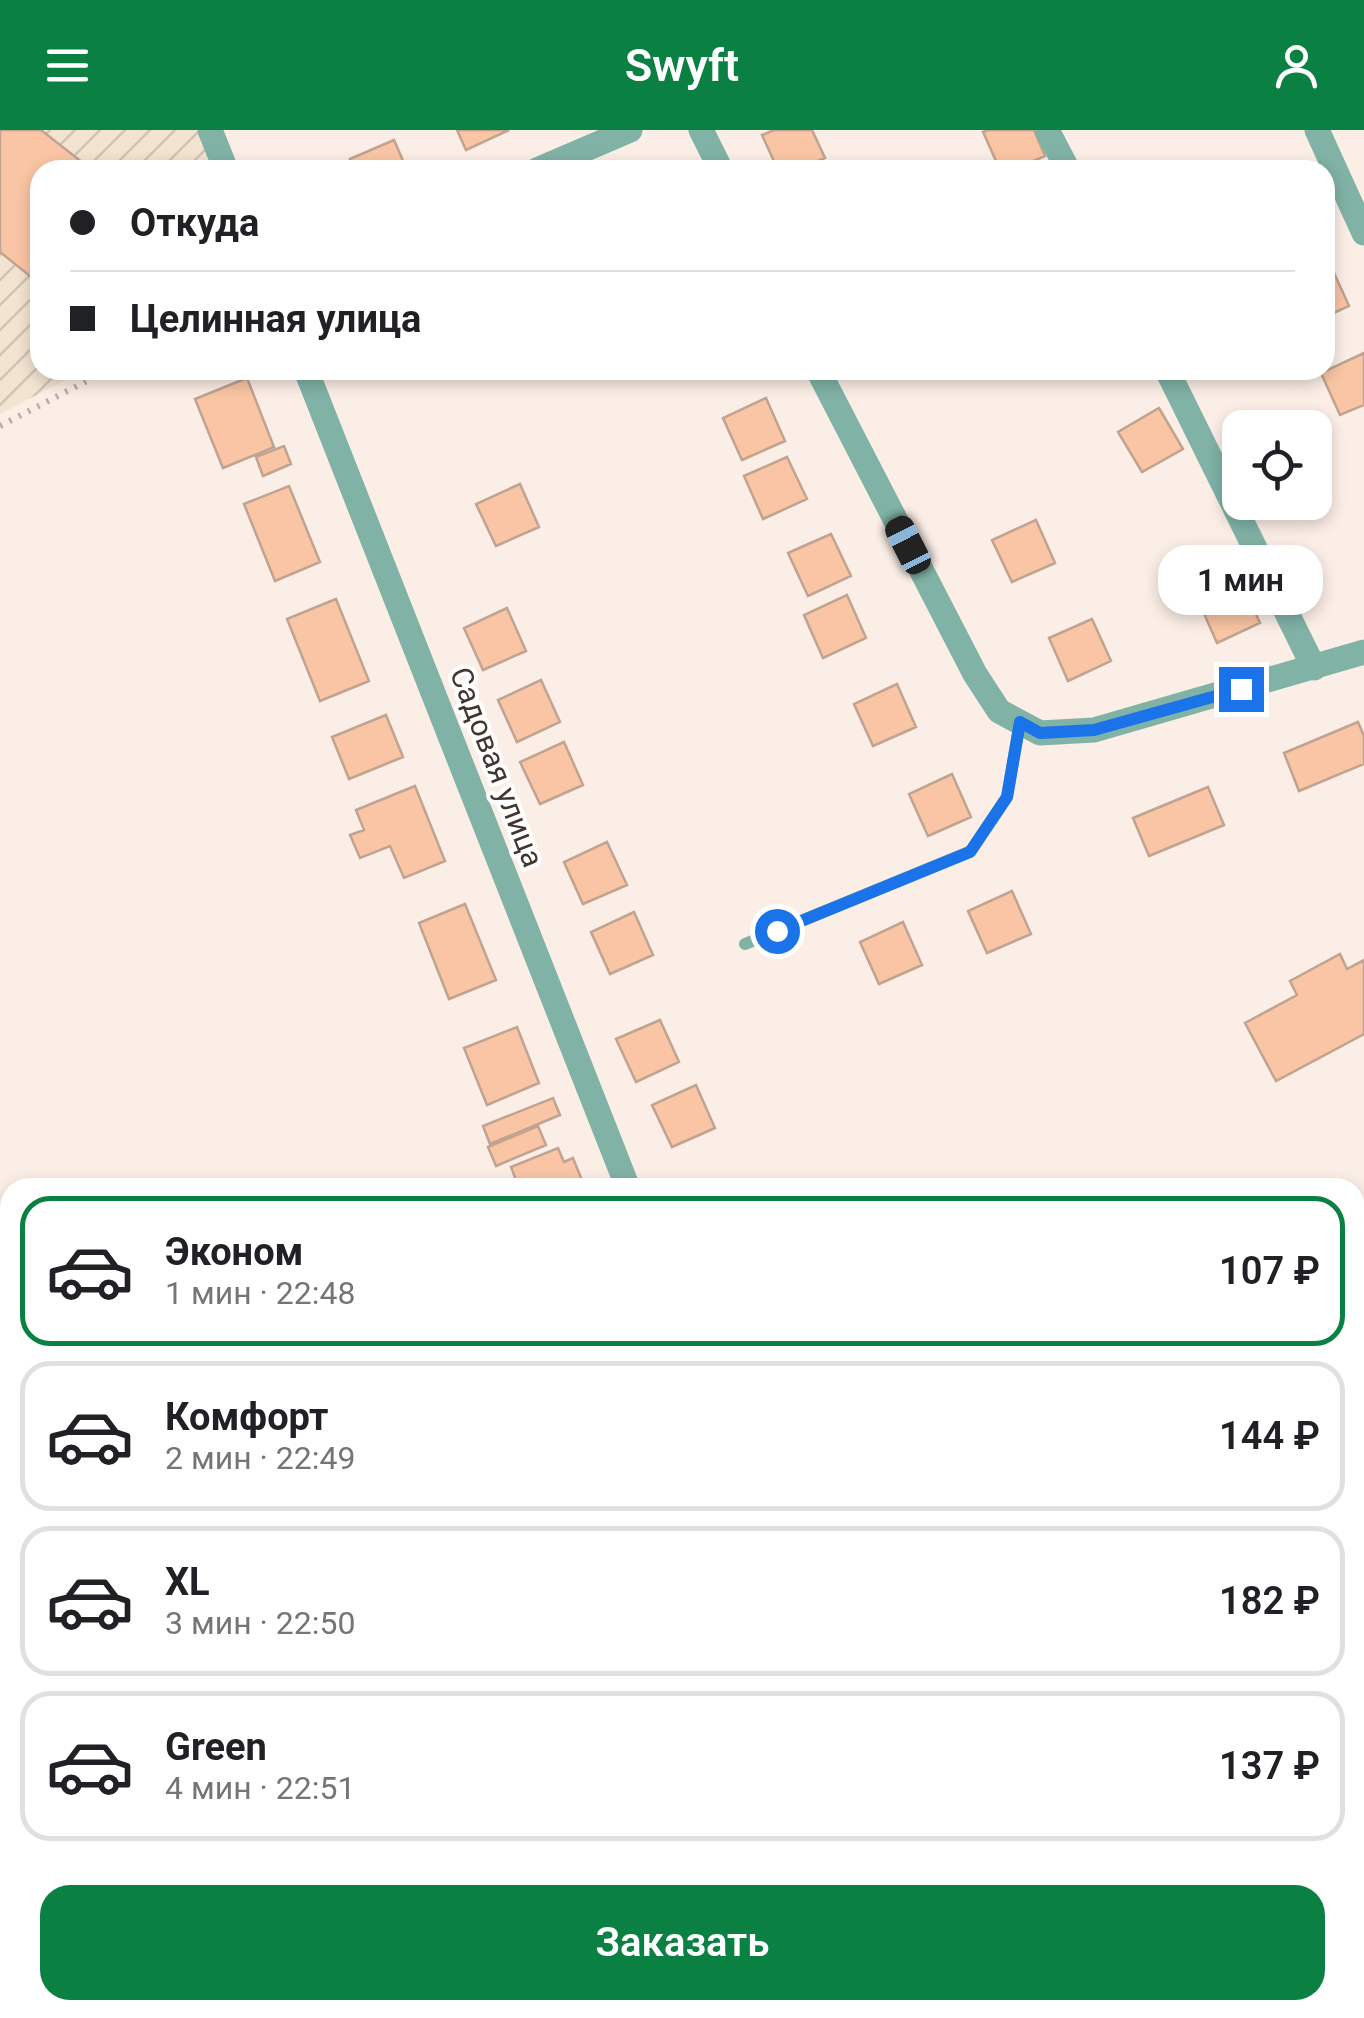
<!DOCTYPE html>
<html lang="ru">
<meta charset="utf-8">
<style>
body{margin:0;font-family:Roboto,sans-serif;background:#f2f2f2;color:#202124;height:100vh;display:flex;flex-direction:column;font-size:38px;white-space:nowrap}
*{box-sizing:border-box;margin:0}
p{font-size:32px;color:#757577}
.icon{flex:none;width:55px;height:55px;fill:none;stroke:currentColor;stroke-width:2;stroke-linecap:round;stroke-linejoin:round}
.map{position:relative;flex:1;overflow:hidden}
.panel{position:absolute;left:0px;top:1048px;width:1365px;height:842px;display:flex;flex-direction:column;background:#fff;border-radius:30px 30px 0 0;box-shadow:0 5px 15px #0003}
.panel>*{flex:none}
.guide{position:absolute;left:30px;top:30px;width:1305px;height:220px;border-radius:30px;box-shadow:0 5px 15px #0003;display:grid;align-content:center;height:220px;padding:0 40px;background:#fff}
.fabs{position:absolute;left:1222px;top:280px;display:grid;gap:20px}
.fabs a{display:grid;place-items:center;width:110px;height:110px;border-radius:20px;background:#fff;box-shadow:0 5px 15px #0003;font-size:50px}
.end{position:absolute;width:45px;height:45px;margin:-22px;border:12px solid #1a73e8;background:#fff;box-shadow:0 0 0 5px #fff}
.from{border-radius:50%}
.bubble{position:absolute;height:70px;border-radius:30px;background:#fff;box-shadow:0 5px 15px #0003;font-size:32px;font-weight:600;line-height:70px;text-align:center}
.car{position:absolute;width:30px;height:60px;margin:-30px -15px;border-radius:12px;box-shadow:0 0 8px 2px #0007;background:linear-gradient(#222 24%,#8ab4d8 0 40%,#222 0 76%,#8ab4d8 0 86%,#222 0)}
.guide b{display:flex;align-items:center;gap:35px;height:95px;font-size:38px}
.guide b+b{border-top:2px solid #e0e0e0}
.guide i{width:25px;height:25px;background:#202124}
ul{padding:18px 0 0;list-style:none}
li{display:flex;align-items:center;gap:30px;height:150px;margin:0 20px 15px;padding:0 20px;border:5px solid #e0e0e0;border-radius:30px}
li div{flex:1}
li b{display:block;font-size:38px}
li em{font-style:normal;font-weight:600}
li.current{border-color:#0b8043}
li>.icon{width:90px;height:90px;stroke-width:1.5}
.button{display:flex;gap:20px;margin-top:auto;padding:20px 40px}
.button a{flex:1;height:115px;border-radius:30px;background:#0b8043;color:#fff;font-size:40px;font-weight:600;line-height:115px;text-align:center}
header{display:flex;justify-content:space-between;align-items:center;height:130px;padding:0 40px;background:#0b8043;color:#fff;font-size:45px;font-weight:600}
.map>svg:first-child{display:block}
.industrial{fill:url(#industrial-furrows)}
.building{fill:#fac5a4;stroke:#c0a390;stroke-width:2.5}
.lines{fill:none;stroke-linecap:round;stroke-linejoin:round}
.path{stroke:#b9ada5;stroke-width:6;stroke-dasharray:2.5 8;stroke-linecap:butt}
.service{stroke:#80b2a5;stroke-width:12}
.minor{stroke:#80b2a5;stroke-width:25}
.rail-casing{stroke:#8e8179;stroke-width:11}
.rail{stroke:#fff;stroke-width:8;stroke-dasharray:22;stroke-linecap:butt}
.route{stroke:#1a73e8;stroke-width:12}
.labels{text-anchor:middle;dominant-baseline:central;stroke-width:8;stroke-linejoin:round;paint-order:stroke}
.street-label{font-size:30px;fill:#41352d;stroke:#fff}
</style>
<header><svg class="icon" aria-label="menu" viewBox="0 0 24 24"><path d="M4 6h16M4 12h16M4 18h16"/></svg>Swyft<svg class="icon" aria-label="person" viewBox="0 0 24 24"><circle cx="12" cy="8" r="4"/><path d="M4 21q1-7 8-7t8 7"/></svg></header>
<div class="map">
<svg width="1364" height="1888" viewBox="0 0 1364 1888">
<defs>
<pattern id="industrial-furrows" width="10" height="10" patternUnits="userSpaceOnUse" patternTransform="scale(2.5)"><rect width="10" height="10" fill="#f3e4d1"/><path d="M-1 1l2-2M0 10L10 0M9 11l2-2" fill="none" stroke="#d2c4b4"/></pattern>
</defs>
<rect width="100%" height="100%" fill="#fbeee6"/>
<path class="industrial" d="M 0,0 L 197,0 L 213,40 L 40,40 L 40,240 L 85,240 L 0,284 Z
M 508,1880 L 769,1880 L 754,1888 L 512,1888 Z"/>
<path class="building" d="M 0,0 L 41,0 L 92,40 L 40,40 L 40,154 L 0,122 Z
M 457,0 L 509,0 L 466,20 Z
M 774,0 L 812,0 L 825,28 L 799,40 L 778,40 L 762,5 Z
M 988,0 L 1034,0 L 1045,26 L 1013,40 L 1000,40 L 983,2 Z
M 394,10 L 407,40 L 355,40 L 350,29 Z
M 1330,134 L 1349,176 L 1325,187 L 1325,136 Z
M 1364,223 L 1364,275 L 1340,285 L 1321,243 Z
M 247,248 L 274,317 L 223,338 L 195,269 Z
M 766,268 L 785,311 L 742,330 L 723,288 Z
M 1159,278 L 1183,319 L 1142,342 L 1118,302 Z
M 284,316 L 291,334 L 263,346 L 256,327 Z
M 787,327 L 807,369 L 763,389 L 744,346 Z
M 520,354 L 539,397 L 496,416 L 476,374 Z
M 289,356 L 320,432 L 275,451 L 244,374 Z
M 1036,390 L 1055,433 L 1012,452 L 992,410 Z
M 831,404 L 851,446 L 808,466 L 788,423 Z
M 1241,451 L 1260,493 L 1217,513 L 1198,470 Z
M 847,465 L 866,508 L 823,528 L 804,485 Z
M 336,469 L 369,551 L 320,571 L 287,489 Z
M 507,478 L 526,521 L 483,540 L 464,498 Z
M 1092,489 L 1111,531 L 1068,551 L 1049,508 Z
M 541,550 L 560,592 L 517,612 L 498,570 Z
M 897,554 L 916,597 L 873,616 L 854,574 Z
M 386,585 L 403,627 L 349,649 L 332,607 Z
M 1358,592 L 1364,606 L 1364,634 L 1299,661 L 1284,623 Z
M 564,612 L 583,655 L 540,674 L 520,632 Z
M 952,644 L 971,687 L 928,706 L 909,664 Z
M 415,656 L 445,731 L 404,748 L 390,716 L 360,728 L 350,705 L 364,700 L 356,680 Z
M 1208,657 L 1224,695 L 1149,726 L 1133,688 Z
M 607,712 L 627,755 L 583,774 L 564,732 Z
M 1012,761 L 1031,804 L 987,823 L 968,781 Z
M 465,774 L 496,850 L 449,869 L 419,793 Z
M 634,782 L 653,825 L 610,844 L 591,802 Z
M 903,792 L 922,835 L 879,854 L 860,812 Z
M 1340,824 L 1347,839 L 1364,830 L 1364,904 L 1276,951 L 1245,893 L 1297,865 L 1290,851 Z
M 660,890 L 679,932 L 636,952 L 616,909 Z
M 517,897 L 539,953 L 487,975 L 464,918 Z
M 696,955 L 715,998 L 672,1017 L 652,975 Z
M 553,968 L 560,985 L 490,1014 L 483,996 Z
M 538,996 L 546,1015 L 496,1036 L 488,1017 Z
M 558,1018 L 564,1032 L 573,1028 L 585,1058 L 519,1058 L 511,1037 Z
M 10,1568 L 10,1686 L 0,1666 L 0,1572 Z
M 1355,1797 L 1364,1816 L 1364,1840 L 1355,1844 Z
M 10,1838 L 10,1880 L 87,1880 L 71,1888 L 0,1888 L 0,1843 Z
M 92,1880 L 189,1880 L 193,1888 L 96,1888 Z
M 582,1880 L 635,1880 L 639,1888 L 585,1888 Z
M 892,1880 L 942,1880 L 945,1888 L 895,1888 Z
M 1071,1880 L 1132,1880 L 1135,1888 L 1074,1888 Z"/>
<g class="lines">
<path class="path" d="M 0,296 L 108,240"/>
<path class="service" d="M 745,814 L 971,721 L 1007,667 L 1020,592
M 450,1880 L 453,1888"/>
<path class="minor" d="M 210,0 L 226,40
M 701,0 L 721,40
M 1047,0 L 1068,40
M 1317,0 L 1364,103
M 537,40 L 630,0
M 306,240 L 628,1058
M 818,240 L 975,544 L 999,581 L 1040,603 L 1094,600 L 1364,522
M 1167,240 L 1314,538
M 998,1880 L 1001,1888"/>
<defs>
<path id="rail" d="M 0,1299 L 10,1319
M 0,1375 L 10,1395
M 251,1880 L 255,1888
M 287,1880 L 291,1888"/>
</defs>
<use href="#rail" class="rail-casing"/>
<use href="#rail" class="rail"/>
</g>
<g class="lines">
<path class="route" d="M 777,801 L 970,722 L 1007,667 L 1020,592 L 1040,603 L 1094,600 L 1241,559"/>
</g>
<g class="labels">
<g class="street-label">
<text transform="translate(497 637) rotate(69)">Садовая улица</text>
</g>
</g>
</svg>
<div class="fabs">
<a><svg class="icon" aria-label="locate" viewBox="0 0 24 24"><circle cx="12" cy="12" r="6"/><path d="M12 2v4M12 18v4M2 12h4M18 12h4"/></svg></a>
</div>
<i class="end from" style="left:777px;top:801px"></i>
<i class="end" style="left:1241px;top:559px"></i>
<div class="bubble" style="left:1158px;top:415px;width:165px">1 мин</div>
<i class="car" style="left:908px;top:415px;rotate:333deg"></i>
<div class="guide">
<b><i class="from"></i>Откуда</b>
<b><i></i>Целинная улица</b>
</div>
<section class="panel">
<ul>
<li class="current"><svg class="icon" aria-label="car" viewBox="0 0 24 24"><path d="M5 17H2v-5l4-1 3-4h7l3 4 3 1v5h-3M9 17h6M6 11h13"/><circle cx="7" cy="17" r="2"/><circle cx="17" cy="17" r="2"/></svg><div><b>Эконом</b><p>1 мин · 22:48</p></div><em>107 ₽</em></li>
<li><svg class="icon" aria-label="car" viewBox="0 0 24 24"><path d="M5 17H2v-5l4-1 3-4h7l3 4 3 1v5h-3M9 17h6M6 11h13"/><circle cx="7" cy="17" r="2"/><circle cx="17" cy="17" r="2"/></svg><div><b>Комфорт</b><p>2 мин · 22:49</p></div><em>144 ₽</em></li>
<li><svg class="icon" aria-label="car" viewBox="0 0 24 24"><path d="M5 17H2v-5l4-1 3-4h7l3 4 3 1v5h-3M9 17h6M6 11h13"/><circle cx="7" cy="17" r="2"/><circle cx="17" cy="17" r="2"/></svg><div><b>XL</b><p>3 мин · 22:50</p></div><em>182 ₽</em></li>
<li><svg class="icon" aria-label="car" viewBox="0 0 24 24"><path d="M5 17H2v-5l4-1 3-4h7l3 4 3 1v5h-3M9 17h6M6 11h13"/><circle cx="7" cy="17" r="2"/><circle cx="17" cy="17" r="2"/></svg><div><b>Green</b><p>4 мин · 22:51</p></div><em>137 ₽</em></li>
</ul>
<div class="button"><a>Заказать</a></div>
</section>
</div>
